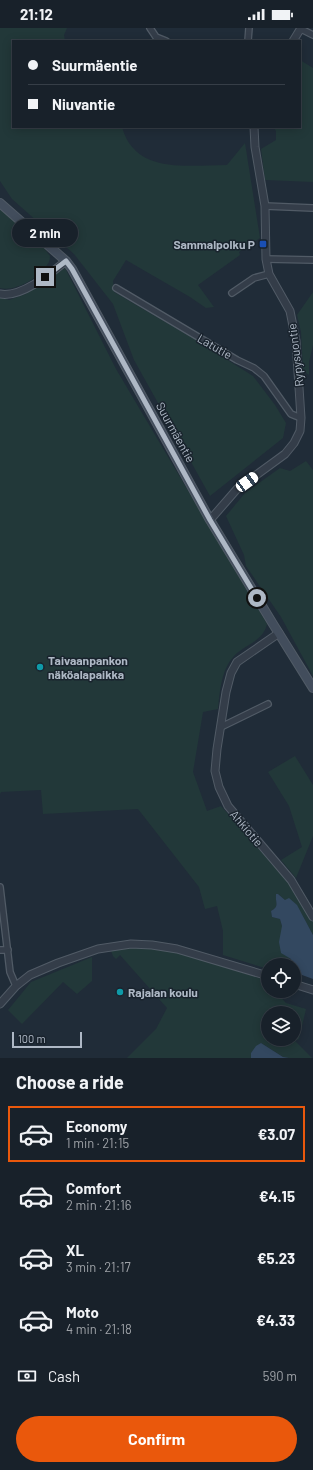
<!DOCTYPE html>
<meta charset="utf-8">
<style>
body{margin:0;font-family:Barlow,sans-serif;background:#252e36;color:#f1f3f6;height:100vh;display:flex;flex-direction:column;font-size:15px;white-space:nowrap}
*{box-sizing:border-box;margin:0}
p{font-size:13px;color:#9fa3a8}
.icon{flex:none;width:22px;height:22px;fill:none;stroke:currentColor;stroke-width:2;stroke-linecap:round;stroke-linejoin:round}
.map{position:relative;height:1030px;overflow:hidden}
.drawer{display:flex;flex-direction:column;background:#18212a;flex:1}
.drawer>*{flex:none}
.top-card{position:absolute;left:12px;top:12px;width:289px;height:88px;border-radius:0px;box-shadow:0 2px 10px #0003,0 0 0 1px #363e47;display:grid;align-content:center;height:88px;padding:0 16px;background:#18212a}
.fabs{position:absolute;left:261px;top:930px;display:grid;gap:8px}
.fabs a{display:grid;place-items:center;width:40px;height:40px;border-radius:50%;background:#18212a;box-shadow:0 2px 10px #0003,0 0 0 1px #363e47;font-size:20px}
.scale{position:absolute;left:12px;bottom:10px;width:70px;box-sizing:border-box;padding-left:4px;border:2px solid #aeb8c5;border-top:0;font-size:11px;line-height:14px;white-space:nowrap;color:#aeb8c5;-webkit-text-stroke:3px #19232d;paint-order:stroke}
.end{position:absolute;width:18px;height:18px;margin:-9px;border:5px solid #aeb8c5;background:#111;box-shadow:0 0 0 2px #111}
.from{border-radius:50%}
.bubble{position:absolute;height:28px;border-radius:14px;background:#18212a;box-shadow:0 2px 10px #0003,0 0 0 1px #363e47;font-size:13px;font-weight:700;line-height:28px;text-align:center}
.car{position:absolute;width:12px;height:24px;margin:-12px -6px;border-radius:5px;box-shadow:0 0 3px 1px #0007;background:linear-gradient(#fff 24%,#345 0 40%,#fff 0 76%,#345 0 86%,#fff 0)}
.top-card b{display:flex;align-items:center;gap:14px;height:38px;font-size:15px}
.top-card b+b{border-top:1px solid #363e47}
.top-card i{width:10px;height:10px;background:#f1f3f6}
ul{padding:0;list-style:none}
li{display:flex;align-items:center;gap:12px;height:56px;margin:0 8px 6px;padding:0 8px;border:2px solid transparent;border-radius:0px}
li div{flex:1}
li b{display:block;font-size:15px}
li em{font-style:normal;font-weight:700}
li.current{border-color:#ea580c}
li>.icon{width:36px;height:36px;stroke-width:1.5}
h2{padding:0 16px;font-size:18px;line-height:48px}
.pay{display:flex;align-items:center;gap:10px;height:44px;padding:0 16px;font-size:15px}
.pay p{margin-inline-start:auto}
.cta{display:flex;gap:8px;margin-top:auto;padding:8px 16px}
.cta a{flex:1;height:46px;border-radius:24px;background:#ea580c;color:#fff;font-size:16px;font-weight:700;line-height:46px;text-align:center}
.status{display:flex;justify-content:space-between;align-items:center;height:28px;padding:0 20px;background:#18212a;direction:ltr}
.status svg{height:11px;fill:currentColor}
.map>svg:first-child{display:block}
.green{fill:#223839;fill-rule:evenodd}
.water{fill:#334860}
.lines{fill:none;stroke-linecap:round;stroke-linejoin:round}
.minor-casing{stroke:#515b66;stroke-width:8}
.tertiary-casing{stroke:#515b66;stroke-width:9}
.secondary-casing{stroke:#515b66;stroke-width:10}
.minor{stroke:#343d49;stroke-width:5.5}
.tertiary{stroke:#343d49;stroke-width:7}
.secondary{stroke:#424d5c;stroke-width:8}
.route{stroke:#aeb8c5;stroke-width:5}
.transit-dot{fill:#1a4fb4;stroke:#19232d;stroke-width:1.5}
.culture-dot{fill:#0f9aa8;stroke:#19232d;stroke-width:1.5}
.labels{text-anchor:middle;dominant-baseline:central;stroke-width:3;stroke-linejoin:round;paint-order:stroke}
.poi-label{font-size:12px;font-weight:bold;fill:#aeb8c5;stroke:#19232d;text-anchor:start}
.street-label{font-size:12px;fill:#aeb8c5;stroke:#19232d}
</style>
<div class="status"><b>21:12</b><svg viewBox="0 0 49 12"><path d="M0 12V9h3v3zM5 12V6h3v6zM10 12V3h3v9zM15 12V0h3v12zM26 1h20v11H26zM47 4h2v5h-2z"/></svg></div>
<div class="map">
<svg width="313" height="1030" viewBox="0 0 313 1030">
<rect width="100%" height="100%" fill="#202c38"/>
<path class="green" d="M 0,0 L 67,0 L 64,7 L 65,13 L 13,13 L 13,99 L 122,99 C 135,147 189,137 227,137 L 245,115 L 260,210 L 239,224 L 240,227 L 198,257 L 214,279 L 206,280 L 190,269 L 126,232 L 113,253 L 114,264 L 194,311 L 253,348 L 275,377 L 286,395 L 283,410 L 210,468 L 134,332 L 113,276 L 74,226 L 12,171 L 0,153 Z
M 300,32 L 313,40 L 313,154 L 265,152 L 261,121 L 276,112 L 276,103 L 273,99 L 300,99 Z
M 0,181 L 27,204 L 44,220 L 50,228 C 50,231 49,235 47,237 C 39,250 15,264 0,260 Z
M 65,240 L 116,341 L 267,596 C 263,614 245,616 234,628 C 221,642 220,663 218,681 L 203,684 L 193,744 L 207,783 L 221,778 L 291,857 L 313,892 L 313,907 L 301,885 L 287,872 L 285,872 L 278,866 L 276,866 C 275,875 281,877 271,883 L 272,889 L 280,891 L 282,898 L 283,926 C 289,929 291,930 292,937 L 268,937 L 268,941 L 223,927 L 223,903 L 217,878 L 205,881 L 199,859 L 138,781 L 43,786 L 41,762 L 1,764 L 0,766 L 0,269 L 9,272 L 26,266 Z
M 313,264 L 313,317 L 309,334 L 309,347 L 303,342 L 301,304 L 297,287 Z
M 306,433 L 313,442 L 313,648 L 281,589 L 246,538 L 244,527 L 226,488 L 245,465 L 280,440 L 290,443 Z
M 295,728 L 313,757 L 313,808 L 296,850 L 281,832 L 302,819 L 289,778 L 268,744 Z
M 142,919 L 172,922 L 268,953 L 268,963 L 278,963 L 277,965 L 286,975 L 306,981 L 299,1011 L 295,1013 L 312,1030 L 289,1030 L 283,1029 L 261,1015 L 251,1025 L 251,1030 L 127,1030 L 156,1001 L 167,980 L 120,927 L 116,931 L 113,928 L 111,923 L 116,921 ZM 268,985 L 294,985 L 294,1011 L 268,1011 Z
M 92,929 L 92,953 L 77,966 L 63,954 L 22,996 L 8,982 L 31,954 Z"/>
<path class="water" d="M 276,866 L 278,866 L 285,872 L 289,870 L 297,877 L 313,907 L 313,951 L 294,944 L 294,937 L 292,937 L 291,931 L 281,925 L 279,914 L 282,898 L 280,891 L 272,889 L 271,883 C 280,878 275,875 276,866 Z
M 261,1015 L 283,1029 L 289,1030 L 251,1030 L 251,1025 L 256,1018 Z"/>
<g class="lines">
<defs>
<path id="minor" d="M 150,0 L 156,9 L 166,13
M 301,1 L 313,7
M 248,13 L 249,0
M 265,178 L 313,180
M 266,231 L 313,232
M 116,260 L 237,332 L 254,340 L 264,348 L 291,386 L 301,390
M 232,265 L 254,250 L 269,246
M 221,699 L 268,676
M 0,859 L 10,944 L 16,958
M 0,922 L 8,922"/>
<path id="tertiary" d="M 293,13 L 301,0
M 0,266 C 21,270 50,246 66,233
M 210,492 L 237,461 L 285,426 L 294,415 L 300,403 L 301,390 L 296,313 L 290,283 L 269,246 L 266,231 L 265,178 L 255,119 L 254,99
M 279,605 L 237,634 L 231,645 L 226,664 L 217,721 L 215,743 L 219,759 L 228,778 L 291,852 L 313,889
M 294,956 L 313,962
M 0,976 L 16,958 L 30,947 L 58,935 L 98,921 L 131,916 L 152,917 L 177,921 L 268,948"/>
<path id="secondary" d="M 0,175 L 66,233 L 72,241 L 210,492 L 273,596 L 313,660"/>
</defs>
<use href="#minor" class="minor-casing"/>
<use href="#tertiary" class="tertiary-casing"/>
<use href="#secondary" class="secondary-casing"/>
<use href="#minor" class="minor"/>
<use href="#tertiary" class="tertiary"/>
<use href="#secondary" class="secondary"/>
</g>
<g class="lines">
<path class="route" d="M 45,249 L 66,233 L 72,241 L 210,492 L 257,570"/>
</g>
<rect class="transit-dot" x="259" y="212" width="8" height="8" rx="2"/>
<g class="culture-dot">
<circle cx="40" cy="639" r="4"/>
<circle cx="120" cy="964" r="4"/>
</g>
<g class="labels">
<g class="poi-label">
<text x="255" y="216" text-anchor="end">Sammalpolku P</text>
<text x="48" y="632">Taivaanpankon<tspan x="48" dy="14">näköalapaikka</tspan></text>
<text x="128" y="964">Rajalan koulu</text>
</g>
<g class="street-label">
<text transform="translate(215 318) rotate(30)">Latutie</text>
<text transform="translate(295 327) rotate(-97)">Rypysuontie</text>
<text transform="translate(176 404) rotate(61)">Suurmäentie</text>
<text transform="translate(247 800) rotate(50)">Ahkiotie</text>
</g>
</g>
</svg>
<div class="fabs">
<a><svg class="icon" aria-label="locate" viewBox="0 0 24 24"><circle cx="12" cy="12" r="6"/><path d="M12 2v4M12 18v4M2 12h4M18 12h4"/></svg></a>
<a><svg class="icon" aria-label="layers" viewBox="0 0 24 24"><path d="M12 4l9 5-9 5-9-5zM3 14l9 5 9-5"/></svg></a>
</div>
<div class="scale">100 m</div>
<i class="end from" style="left:257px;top:570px"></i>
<i class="end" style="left:45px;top:249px"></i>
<div class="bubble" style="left:12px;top:191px;width:66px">2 min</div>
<i class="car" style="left:247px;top:454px;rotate:54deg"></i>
<div class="top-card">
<b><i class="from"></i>Suurmäentie</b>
<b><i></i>Niuvantie</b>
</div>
</div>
<section class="drawer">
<h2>Choose a ride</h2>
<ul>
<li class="current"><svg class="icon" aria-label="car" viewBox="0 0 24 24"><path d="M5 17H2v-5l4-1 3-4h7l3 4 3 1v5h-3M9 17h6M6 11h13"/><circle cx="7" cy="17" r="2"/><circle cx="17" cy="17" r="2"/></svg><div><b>Economy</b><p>1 min · 21:15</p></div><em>€3.07</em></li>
<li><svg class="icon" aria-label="car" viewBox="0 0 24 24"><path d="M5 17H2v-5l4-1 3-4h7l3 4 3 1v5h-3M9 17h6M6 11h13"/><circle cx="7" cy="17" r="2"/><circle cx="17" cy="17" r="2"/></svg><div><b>Comfort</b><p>2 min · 21:16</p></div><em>€4.15</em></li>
<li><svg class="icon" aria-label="car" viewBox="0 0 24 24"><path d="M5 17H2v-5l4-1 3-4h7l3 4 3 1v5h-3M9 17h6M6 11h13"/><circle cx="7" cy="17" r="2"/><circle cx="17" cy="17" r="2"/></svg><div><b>XL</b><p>3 min · 21:17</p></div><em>€5.23</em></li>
<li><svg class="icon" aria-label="car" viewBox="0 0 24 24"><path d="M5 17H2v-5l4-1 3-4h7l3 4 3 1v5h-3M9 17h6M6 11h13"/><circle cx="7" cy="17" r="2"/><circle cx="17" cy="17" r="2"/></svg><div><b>Moto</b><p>4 min · 21:18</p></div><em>€4.33</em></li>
</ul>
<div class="pay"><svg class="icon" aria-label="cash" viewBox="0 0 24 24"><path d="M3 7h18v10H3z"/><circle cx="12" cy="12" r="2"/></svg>Cash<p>590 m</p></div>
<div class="cta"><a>Confirm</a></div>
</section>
